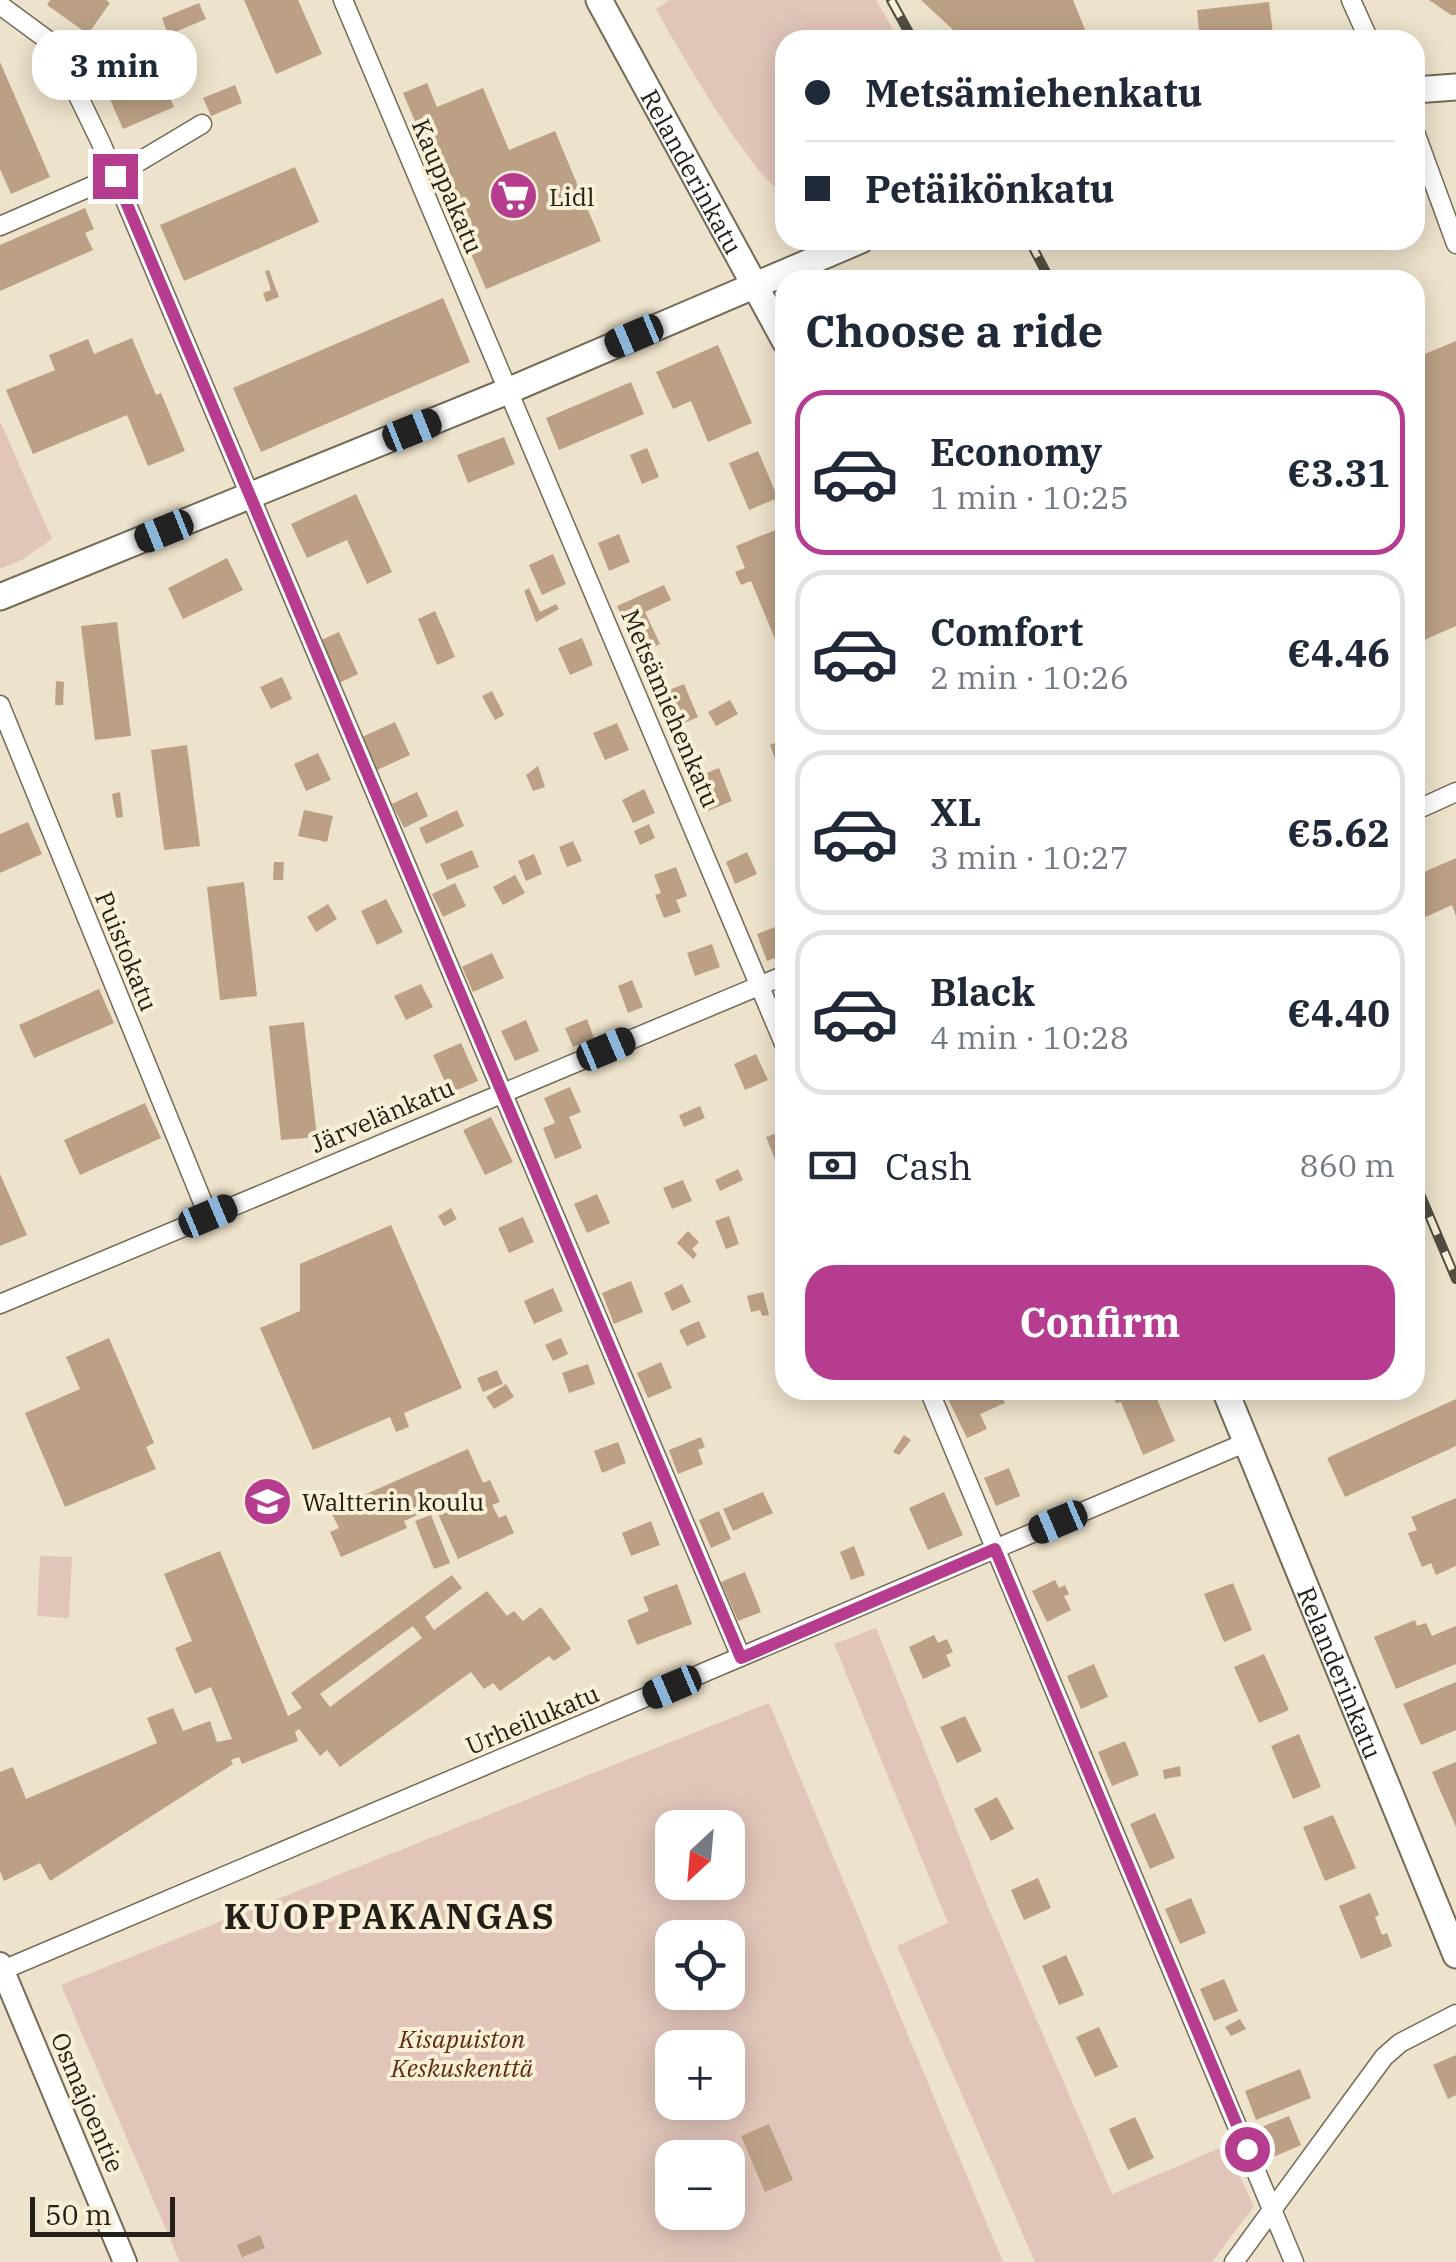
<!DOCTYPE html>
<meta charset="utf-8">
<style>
body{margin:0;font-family:"IBM Plex Serif",serif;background:#f6f6f7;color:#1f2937;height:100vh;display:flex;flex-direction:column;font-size:38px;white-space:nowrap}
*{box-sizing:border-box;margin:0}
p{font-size:32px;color:#747a83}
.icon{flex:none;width:55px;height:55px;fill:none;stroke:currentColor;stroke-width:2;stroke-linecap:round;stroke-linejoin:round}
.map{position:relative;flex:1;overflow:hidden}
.panel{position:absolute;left:775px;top:270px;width:650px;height:1130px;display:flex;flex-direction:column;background:#fff;border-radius:30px;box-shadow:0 5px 25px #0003}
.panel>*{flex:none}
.guide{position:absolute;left:775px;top:30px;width:650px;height:220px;border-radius:30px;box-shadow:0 5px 25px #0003;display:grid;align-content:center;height:220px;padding:0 30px;background:#fff}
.needle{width:65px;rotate:206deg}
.buttons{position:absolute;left:655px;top:1810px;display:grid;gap:20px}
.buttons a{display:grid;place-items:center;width:90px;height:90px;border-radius:20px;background:#fff;box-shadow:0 5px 25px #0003;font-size:50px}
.scale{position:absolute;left:30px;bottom:25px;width:145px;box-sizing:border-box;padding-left:10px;border:5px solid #242017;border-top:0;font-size:28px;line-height:35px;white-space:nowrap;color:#242017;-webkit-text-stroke:8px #faf0d8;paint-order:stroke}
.end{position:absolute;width:45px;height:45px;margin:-22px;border:12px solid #b53c8f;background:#fff;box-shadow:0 0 0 5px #fff}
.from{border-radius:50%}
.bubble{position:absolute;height:70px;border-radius:30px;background:#fff;box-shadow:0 5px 25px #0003;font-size:32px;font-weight:700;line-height:70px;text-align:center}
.car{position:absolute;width:30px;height:60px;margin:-30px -15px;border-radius:12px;box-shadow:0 0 8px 2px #0007;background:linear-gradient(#222 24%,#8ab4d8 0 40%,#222 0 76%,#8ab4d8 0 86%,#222 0)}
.guide b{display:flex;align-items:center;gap:35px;height:95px;font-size:38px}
.guide b+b{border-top:2px solid #e0e1e3}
.guide i{width:25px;height:25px;background:#1f2937}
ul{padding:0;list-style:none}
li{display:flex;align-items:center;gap:30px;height:165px;margin:0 20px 15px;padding:0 10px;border:5px solid #e0e1e3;border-radius:30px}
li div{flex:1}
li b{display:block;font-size:38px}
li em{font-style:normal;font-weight:700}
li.selected{border-color:#b53c8f}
li>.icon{width:90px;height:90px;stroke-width:1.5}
h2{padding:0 30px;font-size:45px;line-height:120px}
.pay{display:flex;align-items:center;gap:25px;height:110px;padding:0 30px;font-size:38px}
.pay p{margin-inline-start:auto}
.cta{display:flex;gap:20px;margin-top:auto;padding:20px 30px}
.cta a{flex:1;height:115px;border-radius:30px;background:#b53c8f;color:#fff;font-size:40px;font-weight:700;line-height:115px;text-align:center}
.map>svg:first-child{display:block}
.green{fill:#e1c5b9;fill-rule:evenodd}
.building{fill:#bba085;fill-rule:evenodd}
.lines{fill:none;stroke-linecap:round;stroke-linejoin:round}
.minor-casing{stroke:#746a56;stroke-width:21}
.tertiary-casing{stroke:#746a56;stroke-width:26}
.secondary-casing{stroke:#746a56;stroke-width:29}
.minor{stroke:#fff;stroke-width:18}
.tertiary{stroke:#fff;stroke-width:22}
.secondary{stroke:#fff;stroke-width:25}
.rail-casing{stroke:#534d41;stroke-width:10}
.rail{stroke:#faf0d8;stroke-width:6;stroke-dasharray:19;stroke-linecap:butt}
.route{stroke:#b53c8f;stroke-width:12}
.labels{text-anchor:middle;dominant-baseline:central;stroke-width:8;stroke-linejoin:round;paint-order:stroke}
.street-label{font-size:25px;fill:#242017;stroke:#faf0d8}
.poi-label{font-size:25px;fill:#242017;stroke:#faf0d8;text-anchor:start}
.park-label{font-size:25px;font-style:italic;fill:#5e2d15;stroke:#faf0d8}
.district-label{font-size:35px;font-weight:bold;letter-spacing:2.5px;fill:#242017;stroke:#faf0d8}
</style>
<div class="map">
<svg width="1456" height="2262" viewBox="0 0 1456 2262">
<rect width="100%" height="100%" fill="#ede2cb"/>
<path class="green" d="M 670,0 L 876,0 L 899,40 L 785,40 L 785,195 C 752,177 677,47 656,9 Z
M 0,421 L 52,539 L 23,559 L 0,569 Z
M 40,1556 L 72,1557 L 69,1618 L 37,1616 Z
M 876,1628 L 988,1907 L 1112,2194 L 1225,2146 L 1254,2206 L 1212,2262 L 1035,2262 L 897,1946 L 948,1923 L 834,1644 Z
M 769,1703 L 1003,2262 L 180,2262 L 61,1985 ZM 672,1828 L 728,1828 L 728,1882 L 672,1882 ZM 672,1938 L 728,1938 L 728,1992 L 672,1992 ZM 672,2048 L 728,2048 L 728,2102 L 672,2102 ZM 672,2158 L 728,2158 L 728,2212 L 672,2212 Z"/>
<path class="building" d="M 50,0 L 106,0 L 110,3 L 88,34 L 47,5 Z
M 244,0 L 298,0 L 322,54 L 276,74 Z
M 921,0 L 1073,0 L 1088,37 L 1082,40 L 964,40 Z
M 1429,0 L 1456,0 L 1456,15 L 1451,15 Z
M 1269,2 L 1273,34 L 1200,40 L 1197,10 Z
M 199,3 L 206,19 L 168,35 L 162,18 Z
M 142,33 L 174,107 L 123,129 L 91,56 Z
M 0,62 L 50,177 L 11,194 L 0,169 Z
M 427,83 L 437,107 L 483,88 L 509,150 L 555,131 L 601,241 L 486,289 L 403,93 Z
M 235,85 L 242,103 L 211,116 L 203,98 Z
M 295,167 L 319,222 L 184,281 L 160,225 Z
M 85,208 L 94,229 L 85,233 L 93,250 L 0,291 L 0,245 Z
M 269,270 L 279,297 L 266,302 L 263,293 L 271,290 L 265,271 Z
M 443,298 L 470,362 L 261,452 L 233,388 Z
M 132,338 L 156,395 L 161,393 L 185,451 L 148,466 L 127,415 L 33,454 L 6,390 L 55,370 L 49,355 L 88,339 L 94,354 Z
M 1456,341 L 1456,626 L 1415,644 L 1415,358 Z
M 718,345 L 752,423 L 708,442 L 691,401 L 673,409 L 656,372 Z
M 631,382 L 644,414 L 559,450 L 546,418 Z
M 504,437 L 515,464 L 468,483 L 457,455 Z
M 647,448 L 659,477 L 642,484 L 630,455 Z
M 758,451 L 778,498 L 749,510 L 729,463 Z
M 356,494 L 392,572 L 367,584 L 347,540 L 307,558 L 291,524 Z
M 785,526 L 785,663 L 751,581 L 741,585 L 735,572 L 745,568 L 736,546 Z
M 619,534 L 630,562 L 609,571 L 598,543 Z
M 553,554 L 566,584 L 542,595 L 529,565 Z
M 227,558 L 243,590 L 183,619 L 168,588 Z
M 664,585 L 671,600 L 645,612 L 660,644 L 639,654 L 617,606 Z
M 529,588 L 540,612 L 556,604 L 559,609 L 536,622 L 524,591 Z
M 435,611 L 455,657 L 437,665 L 418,619 Z
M 117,622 L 131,736 L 95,740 L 81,626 Z
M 339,632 L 358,674 L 339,683 L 319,641 Z
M 582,638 L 593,665 L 570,675 L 558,648 Z
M 282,677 L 292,699 L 271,709 L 260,687 Z
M 56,681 L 64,682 L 63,705 L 55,705 Z
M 684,684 L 698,717 L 668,730 L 654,696 Z
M 492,691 L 504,715 L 495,720 L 482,696 Z
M 730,700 L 738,714 L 716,726 L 708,712 Z
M 395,722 L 410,755 L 377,770 L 362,737 Z
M 617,723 L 629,750 L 605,760 L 593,733 Z
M 779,741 L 785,759 L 782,760 L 784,765 L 778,767 L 770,745 Z
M 187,745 L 200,846 L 164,850 L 151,750 Z
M 318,753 L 331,780 L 306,791 L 294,764 Z
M 538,766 L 545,787 L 533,791 L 526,775 Z
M 719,768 L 732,801 L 703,813 L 689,780 Z
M 644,789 L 655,813 L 633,823 L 622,800 Z
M 120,792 L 123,817 L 116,818 L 112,794 Z
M 417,792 L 428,816 L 404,828 L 392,804 Z
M 304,810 L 333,816 L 327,842 L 298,836 Z
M 457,810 L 464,826 L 426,844 L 419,828 Z
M 28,822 L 42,854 L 0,873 L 0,834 Z
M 649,824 L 655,838 L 640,845 L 634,831 Z
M 573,841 L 582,861 L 567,867 L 559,847 Z
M 472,850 L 479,867 L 447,880 L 440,864 Z
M 747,852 L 757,874 L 735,884 L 726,862 Z
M 534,854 L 542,874 L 526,881 L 518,861 Z
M 1456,858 L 1456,916 L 1452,905 L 1421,919 L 1415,905 L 1415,876 Z
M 274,862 L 284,862 L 283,880 L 273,880 Z
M 676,867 L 687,896 L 676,900 L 681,912 L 664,918 L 655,895 L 661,893 L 654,875 Z
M 515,875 L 525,893 L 503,905 L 493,887 Z
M 244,882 L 257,996 L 220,1000 L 207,887 Z
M 455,883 L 466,906 L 443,917 L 432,894 Z
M 386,899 L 403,932 L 377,945 L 361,911 Z
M 328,904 L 337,919 L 316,932 L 307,917 Z
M 780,925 L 785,936 L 785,954 L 767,961 L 757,934 Z
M 712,944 L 720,967 L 695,976 L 687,953 Z
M 492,953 L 504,978 L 473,992 L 462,967 Z
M 632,980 L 643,1007 L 628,1013 L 618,986 Z
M 421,984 L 433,1007 L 406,1020 L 394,996 Z
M 99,989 L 114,1023 L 34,1058 L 19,1025 Z
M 587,1019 L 594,1038 L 573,1047 L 565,1028 Z
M 526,1020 L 539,1051 L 515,1061 L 501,1031 Z
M 304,1022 L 317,1137 L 281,1140 L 269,1026 Z
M 461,1043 L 478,1081 L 450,1093 L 433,1055 Z
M 756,1054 L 768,1080 L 745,1090 L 734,1064 Z
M 570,1087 L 581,1112 L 569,1117 L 582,1148 L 555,1159 L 543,1128 L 555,1123 L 544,1098 Z
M 145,1103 L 161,1138 L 80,1175 L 64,1140 Z
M 700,1106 L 705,1118 L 684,1127 L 679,1115 Z
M 491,1117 L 513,1162 L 485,1175 L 463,1130 Z
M 785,1130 L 785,1161 L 777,1164 L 766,1137 Z
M 738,1169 L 743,1180 L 720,1191 L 715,1180 Z
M 0,1174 L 27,1235 L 0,1246 Z
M 683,1180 L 692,1201 L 672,1209 L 663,1188 Z
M 597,1194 L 610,1223 L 587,1233 L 574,1204 Z
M 451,1208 L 457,1219 L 444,1226 L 438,1216 Z
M 729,1216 L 739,1244 L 726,1249 L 715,1221 Z
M 523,1217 L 534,1242 L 509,1253 L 498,1228 Z
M 391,1225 L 462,1388 L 404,1413 L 409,1427 L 396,1432 L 390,1417 L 313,1450 L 260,1328 L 300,1311 L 300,1264 Z
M 688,1231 L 699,1242 L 692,1249 L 697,1255 L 693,1259 L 677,1243 Z
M 631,1281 L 643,1312 L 614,1324 L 602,1293 Z
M 682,1284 L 691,1302 L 672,1311 L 664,1293 Z
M 553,1288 L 563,1311 L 534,1324 L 524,1301 Z
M 763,1292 L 769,1315 L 762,1316 L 760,1310 L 751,1312 L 747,1296 Z
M 699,1321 L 706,1337 L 687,1346 L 679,1330 Z
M 109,1338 L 154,1443 L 146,1447 L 156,1469 L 65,1507 L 25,1413 L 80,1389 L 66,1357 Z
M 561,1338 L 568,1354 L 553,1361 L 545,1345 Z
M 661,1362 L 672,1388 L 648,1398 L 637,1373 Z
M 588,1364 L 595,1384 L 569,1393 L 562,1373 Z
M 497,1370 L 503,1384 L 483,1392 L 477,1378 Z
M 506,1384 L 514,1397 L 494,1409 L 486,1397 Z
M 968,1390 L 999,1390 L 1005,1403 L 980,1414 L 987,1429 L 967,1438 L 948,1399 Z
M 1111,1390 L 1153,1390 L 1175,1441 L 1143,1455 L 1121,1402 L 1116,1403 Z
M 1456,1399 L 1456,1446 L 1345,1497 L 1327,1458 Z
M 904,1435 L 911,1440 L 899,1455 L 893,1452 Z
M 701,1437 L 705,1447 L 698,1450 L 703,1464 L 678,1474 L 669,1450 Z
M 618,1442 L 626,1463 L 602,1473 L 594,1451 Z
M 468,1449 L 483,1483 L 490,1480 L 500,1502 L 492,1505 L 499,1518 L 506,1515 L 514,1533 L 458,1559 L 435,1507 L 404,1521 L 407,1528 L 341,1557 L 330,1532 L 339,1528 L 330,1510 Z
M 1009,1468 L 1020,1496 L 996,1506 L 984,1478 Z
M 763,1492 L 773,1513 L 733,1531 L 723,1509 Z
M 944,1492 L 963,1535 L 928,1550 L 909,1508 Z
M 1456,1498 L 1456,1566 L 1436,1575 L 1431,1563 L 1422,1567 L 1408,1533 L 1417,1530 L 1411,1517 Z
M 719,1511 L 731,1539 L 711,1548 L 699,1520 Z
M 431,1515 L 450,1563 L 434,1569 L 415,1521 Z
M 651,1521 L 660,1545 L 631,1556 L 622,1533 Z
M 854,1546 L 865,1575 L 851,1580 L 840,1552 Z
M 220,1551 L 288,1716 L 302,1708 L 291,1693 L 452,1575 L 462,1588 L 425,1617 L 434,1630 L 487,1591 L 507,1616 L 514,1611 L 523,1621 L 541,1607 L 571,1649 L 554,1661 L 549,1656 L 500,1691 L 493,1683 L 484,1689 L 471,1672 L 340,1767 L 327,1750 L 320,1756 L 299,1729 L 295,1732 L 298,1741 L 242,1764 L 239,1757 L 231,1760 L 233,1764 L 50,1881 L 40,1863 L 4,1881 L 0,1871 L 0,1772 L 13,1767 L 26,1799 L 157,1743 L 147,1718 L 173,1708 L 183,1731 L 210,1721 L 217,1742 L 232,1739 L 211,1687 L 195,1694 L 175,1648 L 192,1641 L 164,1574 ZM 413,1626 L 422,1638 L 330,1707 L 320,1694 Z
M 745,1572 L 761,1612 L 738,1621 L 721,1582 Z
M 1055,1580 L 1059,1588 L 1065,1585 L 1069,1594 L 1064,1596 L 1071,1610 L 1047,1622 L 1032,1591 Z
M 1233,1583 L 1252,1630 L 1224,1642 L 1204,1594 Z
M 677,1584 L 692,1624 L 637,1645 L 627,1620 L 649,1611 L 643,1597 Z
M 1415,1620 L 1417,1626 L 1426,1623 L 1432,1636 L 1456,1626 L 1456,1664 L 1396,1689 L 1374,1637 Z
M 934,1635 L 938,1643 L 947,1639 L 953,1652 L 946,1655 L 951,1666 L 923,1679 L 909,1647 Z
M 1264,1654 L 1289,1710 L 1259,1723 L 1234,1667 Z
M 1094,1664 L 1108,1697 L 1081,1709 L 1067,1676 Z
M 1456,1682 L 1456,1730 L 1421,1745 L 1403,1704 Z
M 965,1716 L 982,1751 L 957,1763 L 940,1727 Z
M 1299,1734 L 1321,1787 L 1293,1799 L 1271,1746 Z
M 1125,1741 L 1139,1775 L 1112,1786 L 1098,1752 Z
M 1456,1762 L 1456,1827 L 1432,1772 Z
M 1180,1766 L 1181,1776 L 1164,1779 L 1163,1770 Z
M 997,1797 L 1014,1829 L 991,1841 L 974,1809 Z
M 1155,1813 L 1175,1858 L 1150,1869 L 1130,1824 Z
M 1333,1815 L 1356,1868 L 1325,1881 L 1303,1827 Z
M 1038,1878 L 1051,1908 L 1024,1920 L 1011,1890 Z
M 1370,1893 L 1379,1915 L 1375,1917 L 1382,1935 L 1387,1933 L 1392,1946 L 1361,1959 L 1339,1906 Z
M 1191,1898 L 1206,1933 L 1180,1944 L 1165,1909 Z
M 1066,1955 L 1084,1995 L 1059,2005 L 1042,1966 Z
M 1224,1979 L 1238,2011 L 1214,2021 L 1200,1989 Z
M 1240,2019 L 1246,2029 L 1231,2036 L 1225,2027 Z
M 1099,2027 L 1118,2067 L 1095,2077 L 1076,2037 Z
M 1456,2055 L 1456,2095 L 1448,2099 L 1433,2065 Z
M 1300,2069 L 1311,2098 L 1256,2120 L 1245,2091 Z
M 1289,2116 L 1301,2145 L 1271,2158 L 1259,2128 Z
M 1135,2117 L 1154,2158 L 1128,2170 L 1109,2129 Z
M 769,2124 L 793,2180 L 765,2192 L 741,2136 Z
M 260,2235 L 265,2248 L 242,2257 L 237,2245 Z"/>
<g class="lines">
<defs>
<path id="minor" d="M 343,0 L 785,1046
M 1351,0 L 1369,40
M 0,5 L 53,44 L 101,143 L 741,1657
M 1415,132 L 1456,244
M 0,226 L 115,176 L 202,124
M 0,705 L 208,1215
M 1423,807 L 1456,792
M 0,1304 L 785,975
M 929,1390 L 1294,2262
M 3,1970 L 1247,1442
M 1234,2262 L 1384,2057 L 1400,2043 L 1456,2014"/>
<path id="tertiary" d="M 0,1964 L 125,2262"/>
<g id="secondary">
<path id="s1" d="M 599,0 L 785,341"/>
<path d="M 1415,90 L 1456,87"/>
<path d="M 0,597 L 510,390 L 861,240"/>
<path id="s2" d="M 1225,1390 L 1456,1955"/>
</g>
</defs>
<use href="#minor" class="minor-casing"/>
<use href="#tertiary" class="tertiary-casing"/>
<use href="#secondary" class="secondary-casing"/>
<use href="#minor" class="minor"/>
<use href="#tertiary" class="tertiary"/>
<use href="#secondary" class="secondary"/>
<defs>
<path id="rail" d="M 891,0 L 913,40
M 1029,240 L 1050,280
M 1415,1182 L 1456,1279"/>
</defs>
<use href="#rail" class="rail-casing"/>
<use href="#rail" class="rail"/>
</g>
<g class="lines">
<path class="route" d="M 115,176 L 741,1658 L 995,1549 L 1247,2149"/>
</g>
<defs>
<symbol id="supermarket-disc" viewBox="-11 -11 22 22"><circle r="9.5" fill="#b53c8f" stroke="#faf0d8"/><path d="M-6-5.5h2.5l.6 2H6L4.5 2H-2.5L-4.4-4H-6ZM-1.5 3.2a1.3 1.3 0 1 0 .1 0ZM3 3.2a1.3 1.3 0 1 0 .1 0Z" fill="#fff"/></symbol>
<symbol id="school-disc" viewBox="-11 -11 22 22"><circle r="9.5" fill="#b53c8f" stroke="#faf0d8"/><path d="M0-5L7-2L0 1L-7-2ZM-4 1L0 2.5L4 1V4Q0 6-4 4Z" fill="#fff"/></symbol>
</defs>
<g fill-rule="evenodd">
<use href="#supermarket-disc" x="486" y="168" width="55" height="55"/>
<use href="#school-disc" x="240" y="1474" width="55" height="55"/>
</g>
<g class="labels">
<g class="street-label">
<text stroke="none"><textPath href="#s1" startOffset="195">Relanderinkatu</textPath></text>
<text transform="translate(448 186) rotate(67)">Kauppakatu</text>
<text transform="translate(671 708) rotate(67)">Metsämiehenkatu</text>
<text transform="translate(127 951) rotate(68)">Puistokatu</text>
<text transform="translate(382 1115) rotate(-23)">Järvelänkatu</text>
<text stroke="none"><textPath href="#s2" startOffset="305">Relanderinkatu</textPath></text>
<text transform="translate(532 1719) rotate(-23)">Urheilukatu</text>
<text transform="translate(88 2102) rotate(67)">Osmajoentie</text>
</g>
<g class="poi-label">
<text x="549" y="196">Lidl</text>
<text x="302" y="1501">Waltterin koulu</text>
</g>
<g class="park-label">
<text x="462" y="2038">Kisapuiston<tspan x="462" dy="29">Keskuskenttä</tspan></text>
</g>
<g class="district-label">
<text x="390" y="1916">KUOPPAKANGAS</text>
</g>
</g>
</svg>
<div class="buttons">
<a><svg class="needle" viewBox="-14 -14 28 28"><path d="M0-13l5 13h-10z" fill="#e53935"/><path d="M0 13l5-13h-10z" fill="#747a83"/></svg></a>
<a><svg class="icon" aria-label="locate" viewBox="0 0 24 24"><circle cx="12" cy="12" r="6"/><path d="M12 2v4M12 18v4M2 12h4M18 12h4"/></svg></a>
<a>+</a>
<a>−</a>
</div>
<div class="scale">50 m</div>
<i class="end from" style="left:1247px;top:2149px"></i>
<i class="end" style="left:115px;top:176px"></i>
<div class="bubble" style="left:32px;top:30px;width:165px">3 min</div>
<i class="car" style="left:634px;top:336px;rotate:247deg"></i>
<i class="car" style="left:412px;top:430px;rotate:68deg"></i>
<i class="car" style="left:164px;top:531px;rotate:248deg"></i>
<i class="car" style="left:606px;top:1049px;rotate:67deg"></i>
<i class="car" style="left:208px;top:1216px;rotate:67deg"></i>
<i class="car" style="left:1058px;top:1522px;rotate:247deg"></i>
<i class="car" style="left:672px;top:1687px;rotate:247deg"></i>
<div class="guide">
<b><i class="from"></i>Metsämiehenkatu</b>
<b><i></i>Petäikönkatu</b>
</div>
<section class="panel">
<h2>Choose a ride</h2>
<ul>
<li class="selected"><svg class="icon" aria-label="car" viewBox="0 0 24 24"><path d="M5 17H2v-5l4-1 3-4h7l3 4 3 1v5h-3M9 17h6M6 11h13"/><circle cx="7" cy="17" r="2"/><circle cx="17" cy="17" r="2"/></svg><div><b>Economy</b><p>1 min · 10:25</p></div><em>€3.31</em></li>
<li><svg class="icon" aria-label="car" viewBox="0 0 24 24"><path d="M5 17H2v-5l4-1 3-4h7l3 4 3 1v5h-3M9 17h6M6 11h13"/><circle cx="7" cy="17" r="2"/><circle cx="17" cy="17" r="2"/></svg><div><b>Comfort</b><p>2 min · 10:26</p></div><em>€4.46</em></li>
<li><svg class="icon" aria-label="car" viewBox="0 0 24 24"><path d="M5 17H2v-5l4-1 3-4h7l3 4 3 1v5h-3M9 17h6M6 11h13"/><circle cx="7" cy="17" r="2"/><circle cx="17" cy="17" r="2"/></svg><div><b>XL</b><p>3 min · 10:27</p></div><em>€5.62</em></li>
<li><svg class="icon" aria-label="car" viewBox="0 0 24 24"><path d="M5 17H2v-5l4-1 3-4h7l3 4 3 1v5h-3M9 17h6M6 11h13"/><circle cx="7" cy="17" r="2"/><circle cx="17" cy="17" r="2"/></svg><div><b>Black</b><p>4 min · 10:28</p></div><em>€4.40</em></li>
</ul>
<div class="pay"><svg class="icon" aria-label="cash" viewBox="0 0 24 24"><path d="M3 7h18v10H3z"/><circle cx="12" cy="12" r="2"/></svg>Cash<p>860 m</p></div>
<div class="cta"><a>Confirm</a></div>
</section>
</div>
